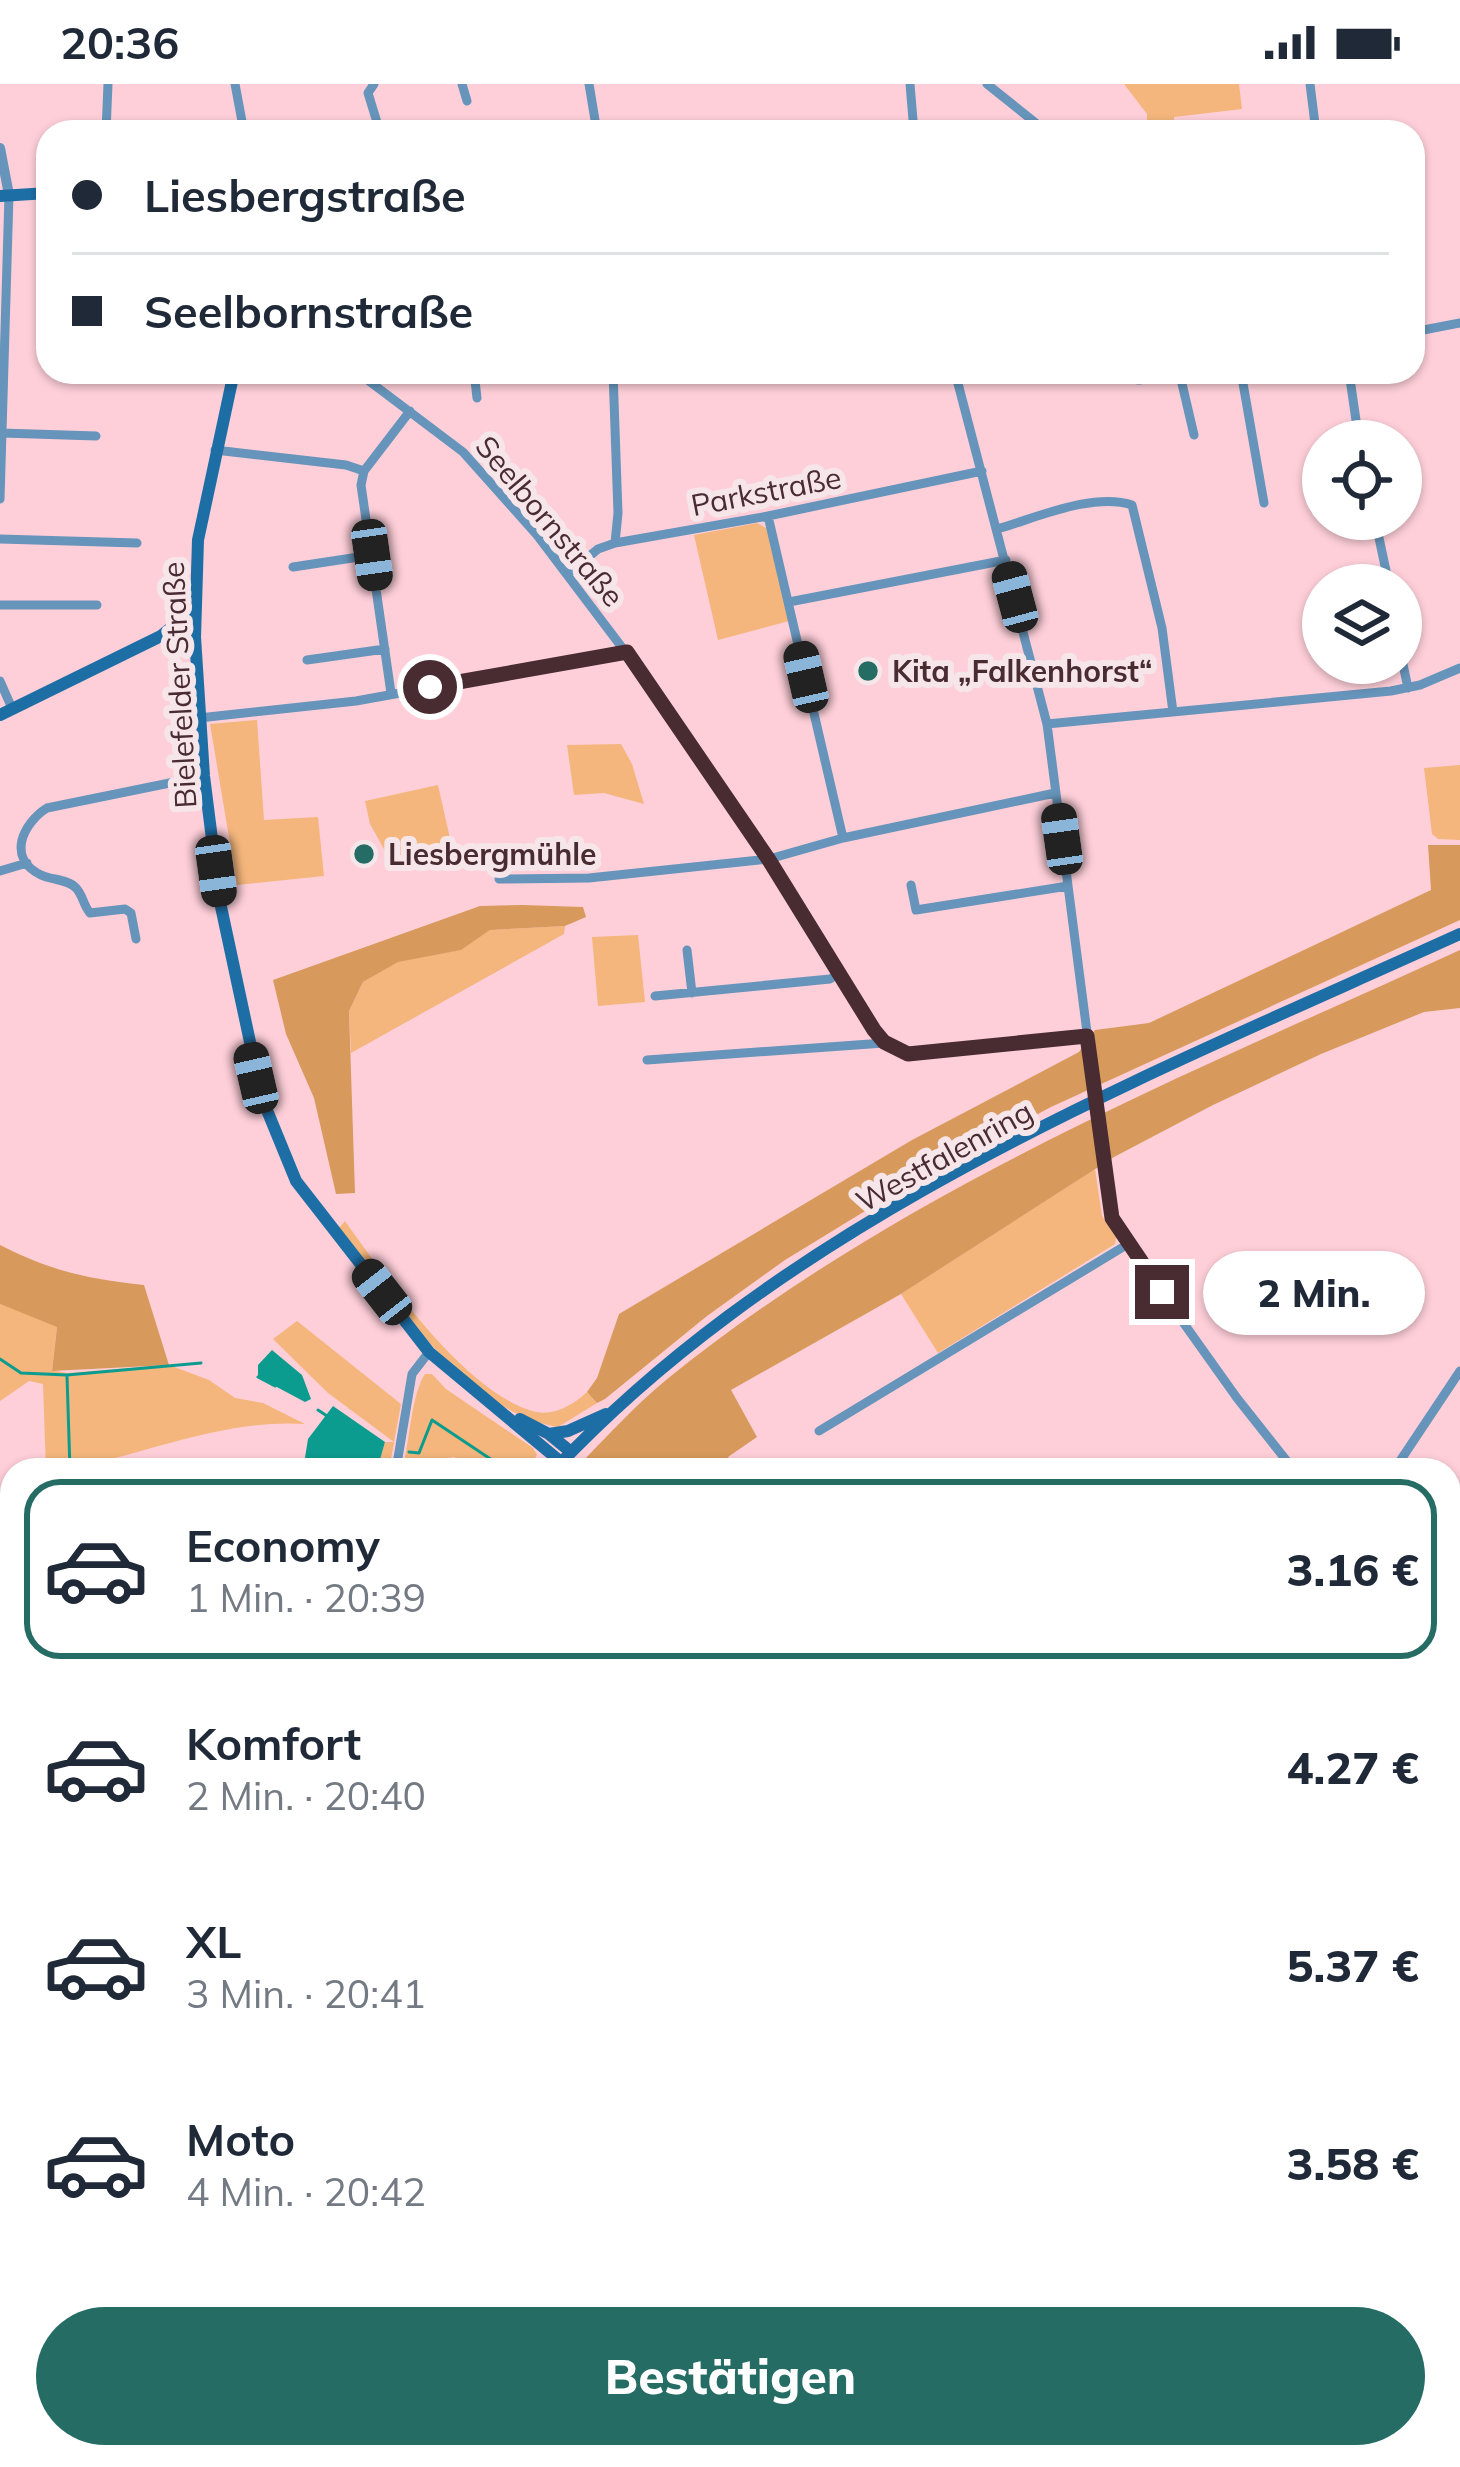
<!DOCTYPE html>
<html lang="de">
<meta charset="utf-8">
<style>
body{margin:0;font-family:Mulish,sans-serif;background:#f6f6f7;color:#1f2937;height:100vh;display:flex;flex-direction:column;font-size:45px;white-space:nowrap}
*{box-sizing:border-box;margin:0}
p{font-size:39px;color:#747a83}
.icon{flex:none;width:66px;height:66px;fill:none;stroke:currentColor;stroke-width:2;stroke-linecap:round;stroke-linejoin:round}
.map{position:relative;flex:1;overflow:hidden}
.side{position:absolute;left:0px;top:1374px;width:1461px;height:1011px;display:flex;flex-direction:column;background:#fff;border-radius:36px 36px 0 0;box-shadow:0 3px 9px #0004}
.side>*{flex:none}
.top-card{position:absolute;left:36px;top:36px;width:1389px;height:264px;border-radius:36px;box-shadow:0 3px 9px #0004;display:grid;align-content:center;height:264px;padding:0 36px;background:#fff}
.fabs{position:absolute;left:1302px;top:336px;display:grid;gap:24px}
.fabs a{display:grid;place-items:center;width:120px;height:120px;border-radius:50%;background:#fff;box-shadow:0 3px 9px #0004;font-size:60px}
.end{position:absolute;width:54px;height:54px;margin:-27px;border:15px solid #492b32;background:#fff;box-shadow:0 0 0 6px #fff}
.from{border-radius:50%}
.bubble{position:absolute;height:84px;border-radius:42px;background:#fff;box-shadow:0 3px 9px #0004;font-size:39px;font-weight:800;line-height:84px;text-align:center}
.car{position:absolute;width:36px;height:72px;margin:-36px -18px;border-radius:15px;box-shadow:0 0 9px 3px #0007;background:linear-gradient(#222 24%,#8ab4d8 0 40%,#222 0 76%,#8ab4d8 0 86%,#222 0)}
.top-card b{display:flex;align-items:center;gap:42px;height:114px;font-size:45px}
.top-card b+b{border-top:3px solid #e0e1e3}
.top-card i{width:30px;height:30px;background:#1f2937}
ul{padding:21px 0 0;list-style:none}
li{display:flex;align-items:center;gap:36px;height:180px;margin:0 24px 18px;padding:0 12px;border:6px solid transparent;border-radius:36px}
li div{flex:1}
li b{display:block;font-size:45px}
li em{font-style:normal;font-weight:800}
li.active{border-color:#246c64}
li>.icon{width:108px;height:108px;stroke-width:1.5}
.action{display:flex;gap:24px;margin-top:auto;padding:24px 36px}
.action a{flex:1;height:138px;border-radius:72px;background:#246c64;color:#fff;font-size:48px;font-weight:800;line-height:138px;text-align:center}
.status{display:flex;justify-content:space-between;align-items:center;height:84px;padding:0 60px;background:#fff;direction:ltr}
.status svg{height:33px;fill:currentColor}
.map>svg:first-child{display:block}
.green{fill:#f4b67c}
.forest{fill:#d89a5c}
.water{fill:#0b9c8f}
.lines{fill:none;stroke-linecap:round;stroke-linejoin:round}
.stream{stroke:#0b9c8f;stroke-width:3}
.minor{stroke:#6694ba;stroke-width:9}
.tertiary{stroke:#6694ba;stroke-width:10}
.secondary{stroke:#1e6ea6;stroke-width:12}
.minor-bridge{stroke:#6694ba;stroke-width:9}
.route{stroke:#492b32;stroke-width:15}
.poi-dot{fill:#246c64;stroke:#f6e6e9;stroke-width:4.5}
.labels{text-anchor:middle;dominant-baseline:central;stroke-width:12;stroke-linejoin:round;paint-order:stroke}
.street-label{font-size:30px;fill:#492b32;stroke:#f6e6e9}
.poi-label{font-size:30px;font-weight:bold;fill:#492b32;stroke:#f6e6e9;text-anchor:start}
</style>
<div class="status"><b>20:36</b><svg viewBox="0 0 49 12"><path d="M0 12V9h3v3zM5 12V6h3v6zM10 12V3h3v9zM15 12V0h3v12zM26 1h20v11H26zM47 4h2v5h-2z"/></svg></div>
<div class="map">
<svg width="1460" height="2383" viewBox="0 0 1460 2383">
<rect width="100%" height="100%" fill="#fecfd9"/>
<path class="green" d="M 1124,0 L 1239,0 L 1242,25 L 1174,33 L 1174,48 L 1147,48 L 1147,30 Z
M 757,439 L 768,445 L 789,537 L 718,556 L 694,451 Z
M 257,636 L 264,736 L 318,733 L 324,792 L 237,801 L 210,640 Z
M 621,660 L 632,680 L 644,720 L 604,709 L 574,711 L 567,661 Z
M 1460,681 L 1460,756 L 1438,755 L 1432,750 L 1424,684 Z
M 438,701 L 451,759 L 389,774 L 370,740 L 365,717 Z
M 565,842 L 564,850 L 351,969 L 349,927 L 363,898 L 398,877 L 460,866 L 490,846 Z
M 638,851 L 645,918 L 598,922 L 592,853 Z
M 1095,1085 L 1102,1132 L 1116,1153 L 1115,1160 L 938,1269 L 901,1210 Z
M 345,1137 C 385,1193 466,1311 536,1328 C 555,1332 574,1320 587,1308 L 597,1319 L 558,1343 C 465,1328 393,1212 339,1144 Z
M 0,1220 L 57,1242 L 52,1286 L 67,1289 L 169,1281 L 209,1296 L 235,1314 L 263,1319 L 305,1340 C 234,1335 161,1363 93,1380 L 93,1386 L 46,1386 L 43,1300 L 29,1297 L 0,1317 Z
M 297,1237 L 401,1320 L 389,1386 L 377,1386 L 385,1358 L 394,1358 L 328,1309 L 273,1255 Z
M 425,1290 L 432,1290 L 446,1305 L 533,1364 L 537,1371 L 528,1386 L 474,1386 L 454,1373 L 445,1375 L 437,1386 L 402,1386 C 410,1358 411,1311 425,1290 Z
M 1449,1553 L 1460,1562 L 1460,1638 L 1449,1638 Z
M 12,1560 L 12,1817 L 0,1815 L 0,1652 L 6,1637 L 11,1573 L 0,1573 L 0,1561 Z
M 1449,1839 L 1460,1874 L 1460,1932 L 1449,1900 Z
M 1449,2317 L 1460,2340 L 1460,2383 L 1307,2383 L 1307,2373 L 1449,2373 Z
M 164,2373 L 381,2373 L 388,2374 L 389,2383 L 163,2383 Z"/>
<path class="forest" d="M 1428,761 L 1460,761 L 1460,836 L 1051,1023 L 937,1083 L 785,1176 L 707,1232 L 605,1315 L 597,1319 L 587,1308 L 597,1294 L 619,1230 L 912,1056 L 1079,968 L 1095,946 L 1149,939 L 1431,806 Z
M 522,821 L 583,823 L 586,833 L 565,842 L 490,846 L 461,866 L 398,878 L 363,898 L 349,927 L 355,1109 L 336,1110 L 314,1014 L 286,950 L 273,896 L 480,822 Z
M 1460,866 L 1460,924 L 1424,928 L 1321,970 L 1213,1021 L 1114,1073 L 901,1210 L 731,1306 L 757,1353 L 728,1373 L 737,1386 L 574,1386 C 604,1356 633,1323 666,1296 C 903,1104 1185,992 1460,866 Z
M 0,1161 C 51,1187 88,1195 144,1201 L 169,1281 L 52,1287 L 57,1243 L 0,1220 Z
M 388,2373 L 681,2373 L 692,2383 L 389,2383 Z"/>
<path class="water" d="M 272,1266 L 302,1291 L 311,1315 L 305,1318 L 258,1293 L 258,1281 Z
M 333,1322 L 385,1358 L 377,1386 L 303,1386 L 308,1355 Z"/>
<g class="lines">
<path class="stream" d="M 0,1275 L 21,1289 L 67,1291 L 201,1279
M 67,1292 L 70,1386
M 258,1293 L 275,1302
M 318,1326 L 327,1332
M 409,1368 L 419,1369 L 432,1336 L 507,1386
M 0,1669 L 12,1641
M 1449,1877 L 1460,1908"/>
<path class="minor" d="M 235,0 L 244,48
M 374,0 L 368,9 L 380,48
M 462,0 L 467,17
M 589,0 L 597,48
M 910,0 L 914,48
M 987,0 L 1047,48
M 1310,0 L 1316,48
M 106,48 L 108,0
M 1070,48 L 1090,48
M 1413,248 L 1460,239
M 357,288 L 463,368 L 537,451 L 670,627 L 884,959 L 908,970 L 1087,952
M 474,288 L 477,314
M 613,288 L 618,429 L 615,459
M 955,288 L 1047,640 L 1091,979
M 1087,288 L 1139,296 L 1200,288
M 1241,288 L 1264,419
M 1349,288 L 1359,357
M 1180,291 L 1194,351
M 2,349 L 96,352
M 215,366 L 346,381 L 364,387 L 410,327
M 364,387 L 361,401 L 391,609
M 0,415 L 9,111
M 768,432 L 843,754
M 1375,435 L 1389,501
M 997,445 C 1036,434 1093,408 1132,421 L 1162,544 L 1173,628
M 0,455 L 137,459
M 293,483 L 372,471
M 568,490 L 598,465 L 615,459 L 768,432 L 982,387
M 789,518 L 1006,476
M 0,521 L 97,521
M 1401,571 L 1408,604
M 307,576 L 385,565
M 0,597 L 11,622
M 199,634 L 356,617 L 627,568
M 1047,640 L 1391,607 L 1420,601 L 1460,584
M 0,787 L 27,779
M 499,795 L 589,794 L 769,775 L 843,754 L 1055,709
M 911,801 L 916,826 L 1068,802
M 136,855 L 131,829 L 125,825 L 90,829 C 83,821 83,811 76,804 C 68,795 51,796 41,791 C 6,774 23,739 47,724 L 204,692
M 687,866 L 692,909
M 655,912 L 830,895 L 838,890
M 647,976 L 884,959
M 1101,1058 L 1107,1115 L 1118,1147 L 1237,1314 L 1294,1386
M 819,1347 L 1128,1160
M 396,1386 L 412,1290 L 429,1268
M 1394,1386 L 1460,1287
M 1449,1547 L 1460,1556
M 422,2373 L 439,2375 L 437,2383"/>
<path class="tertiary" d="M 0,64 L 9,111"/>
<path class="secondary" d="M 0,112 L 48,109
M 234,288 L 198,456 L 195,553 L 204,692 L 220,818 L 262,1014 L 296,1097 L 429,1268 L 561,1378
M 0,631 L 161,552 L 194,525
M 520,1335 L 549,1350 L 571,1368
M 549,1350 L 568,1347 L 606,1330
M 554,1386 C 797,1128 1143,994 1460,850
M 142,2383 L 143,2373"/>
<path class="minor-bridge" d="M 1091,979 L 1101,1058"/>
</g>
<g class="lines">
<path class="route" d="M 430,603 L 627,568 L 769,776 L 874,946 L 884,958 L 908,970 L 1087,952 L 1112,1134 L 1162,1208"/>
</g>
<g class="poi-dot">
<circle cx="868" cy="587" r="12"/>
<circle cx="364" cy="770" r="12"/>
</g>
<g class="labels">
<g class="street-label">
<text transform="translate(766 407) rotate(-11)">Parkstraße</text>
<text transform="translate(550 437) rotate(50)">Seelbornstraße</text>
<text transform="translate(179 601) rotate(-93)">Bielefelder Straße</text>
<text transform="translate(944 1072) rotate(-29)">Westfalenring</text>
</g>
<g class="poi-label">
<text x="892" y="587">Kita „Falkenhorst“</text>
<text x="388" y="770">Liesbergmühle</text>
</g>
</g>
</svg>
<div class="fabs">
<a><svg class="icon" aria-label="locate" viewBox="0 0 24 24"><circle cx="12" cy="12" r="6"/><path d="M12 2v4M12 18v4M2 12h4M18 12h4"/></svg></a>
<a><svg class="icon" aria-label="layers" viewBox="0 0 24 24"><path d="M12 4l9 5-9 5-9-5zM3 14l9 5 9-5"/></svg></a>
</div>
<i class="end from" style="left:430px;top:603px"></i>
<i class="end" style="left:1162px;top:1208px"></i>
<div class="bubble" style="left:1203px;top:1167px;width:222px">2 Min.</div>
<i class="car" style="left:372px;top:471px;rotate:172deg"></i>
<i class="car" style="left:1015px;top:513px;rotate:345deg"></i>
<i class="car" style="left:806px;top:593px;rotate:347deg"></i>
<i class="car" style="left:1062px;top:755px;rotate:352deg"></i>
<i class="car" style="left:216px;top:787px;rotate:172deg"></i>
<i class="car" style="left:256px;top:994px;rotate:347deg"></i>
<i class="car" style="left:382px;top:1208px;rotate:322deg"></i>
<div class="top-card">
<b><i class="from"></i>Liesbergstraße</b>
<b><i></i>Seelbornstraße</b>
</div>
<section class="side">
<ul>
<li class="active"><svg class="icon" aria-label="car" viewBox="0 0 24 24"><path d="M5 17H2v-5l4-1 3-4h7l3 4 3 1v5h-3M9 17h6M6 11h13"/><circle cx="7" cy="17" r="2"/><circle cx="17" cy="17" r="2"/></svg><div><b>Economy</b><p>1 Min. · 20:39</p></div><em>3.16 €</em></li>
<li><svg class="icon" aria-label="car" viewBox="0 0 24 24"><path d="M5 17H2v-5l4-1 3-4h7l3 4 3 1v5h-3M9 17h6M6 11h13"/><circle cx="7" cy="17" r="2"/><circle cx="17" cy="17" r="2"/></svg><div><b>Komfort</b><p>2 Min. · 20:40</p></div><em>4.27 €</em></li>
<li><svg class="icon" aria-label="car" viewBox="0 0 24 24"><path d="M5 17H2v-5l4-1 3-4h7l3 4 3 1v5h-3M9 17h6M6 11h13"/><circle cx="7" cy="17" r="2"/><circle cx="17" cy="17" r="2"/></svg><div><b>XL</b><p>3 Min. · 20:41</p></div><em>5.37 €</em></li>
<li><svg class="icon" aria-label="car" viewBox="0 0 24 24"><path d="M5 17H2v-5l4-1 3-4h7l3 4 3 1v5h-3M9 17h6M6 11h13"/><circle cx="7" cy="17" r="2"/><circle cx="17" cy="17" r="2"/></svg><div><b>Moto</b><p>4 Min. · 20:42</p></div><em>3.58 €</em></li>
</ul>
<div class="action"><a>Bestätigen</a></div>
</section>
</div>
